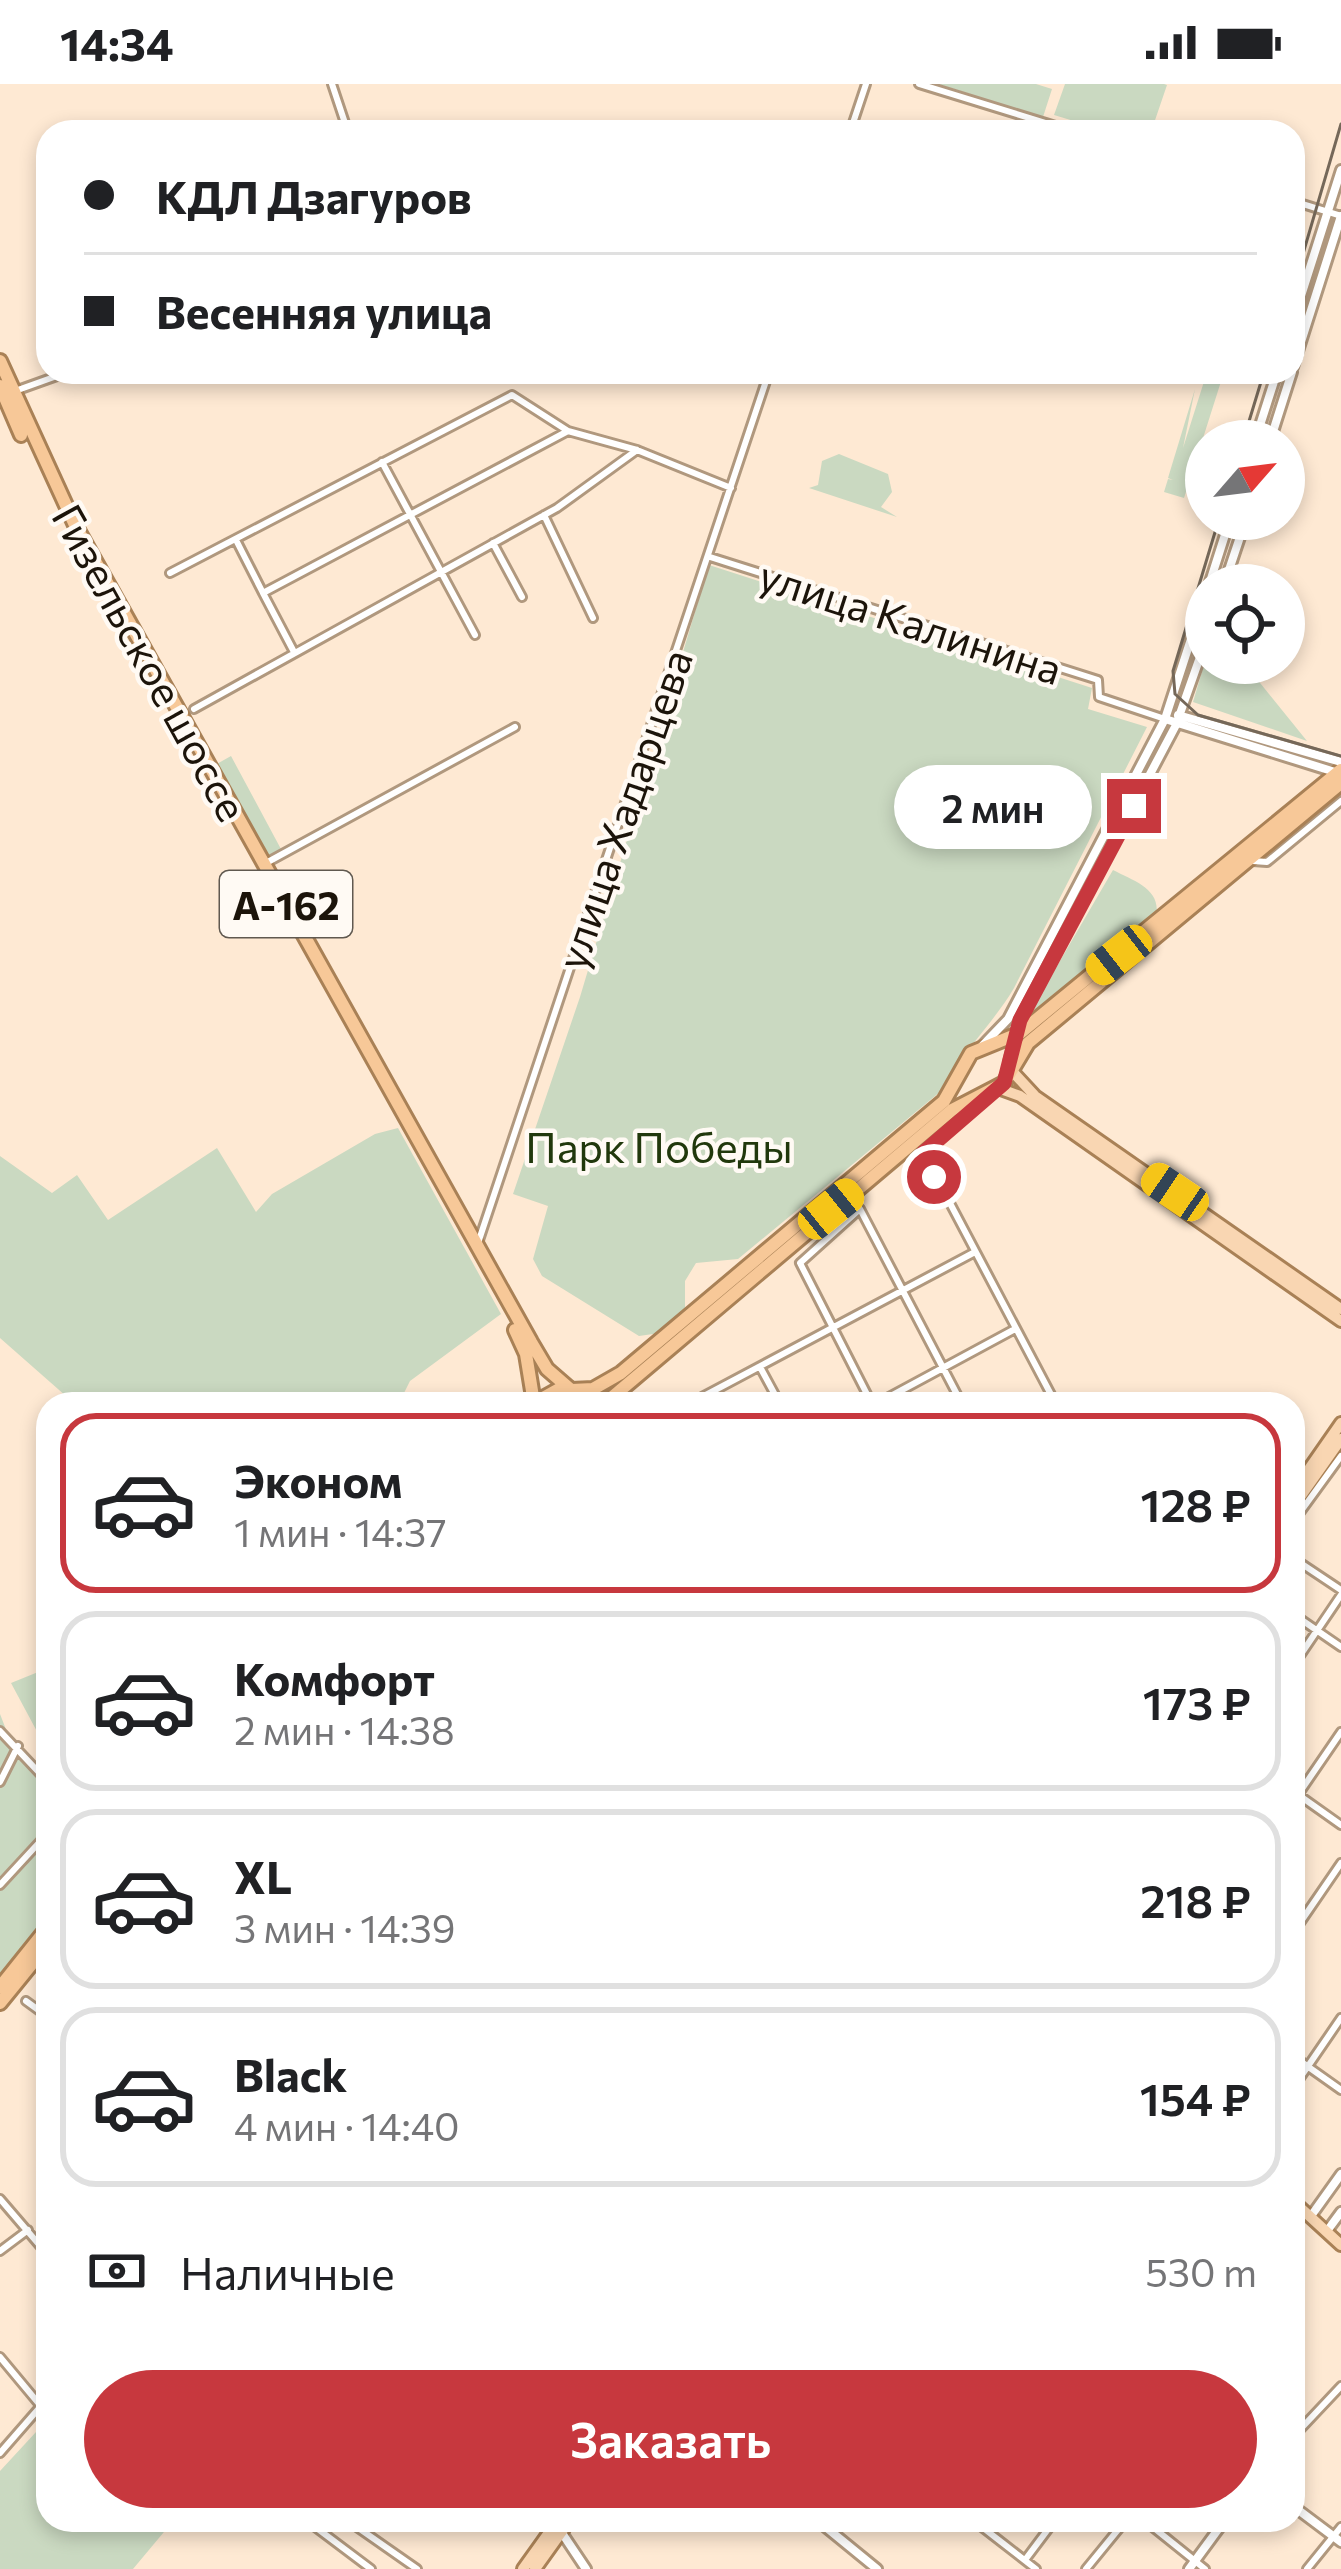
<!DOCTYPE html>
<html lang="ru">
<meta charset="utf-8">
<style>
body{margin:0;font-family:Commissioner,sans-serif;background:#f6f6f6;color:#202124;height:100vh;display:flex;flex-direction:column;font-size:45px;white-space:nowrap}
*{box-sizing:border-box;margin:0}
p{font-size:39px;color:#757577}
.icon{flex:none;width:66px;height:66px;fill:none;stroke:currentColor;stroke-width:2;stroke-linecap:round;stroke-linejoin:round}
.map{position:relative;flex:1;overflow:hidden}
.panel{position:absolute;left:36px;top:1308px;width:1269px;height:1140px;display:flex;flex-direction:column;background:#fff;border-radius:36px;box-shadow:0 6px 18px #0003}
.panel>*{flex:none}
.guide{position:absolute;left:36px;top:36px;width:1269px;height:264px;border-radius:36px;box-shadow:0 6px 18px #0003;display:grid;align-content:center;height:264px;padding:0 48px;background:#fff}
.needle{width:78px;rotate:62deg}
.buttons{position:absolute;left:1185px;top:336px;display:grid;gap:24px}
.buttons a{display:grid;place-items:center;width:120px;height:120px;border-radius:50%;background:#fff;box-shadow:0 6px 18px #0003;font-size:60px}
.end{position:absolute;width:54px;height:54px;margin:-27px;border:15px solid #c7383e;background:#fff;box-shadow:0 0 0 6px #fff}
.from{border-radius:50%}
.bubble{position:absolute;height:84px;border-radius:42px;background:#fff;box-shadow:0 6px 18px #0003;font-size:39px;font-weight:600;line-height:84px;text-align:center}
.car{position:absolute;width:36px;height:72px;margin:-36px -18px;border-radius:15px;box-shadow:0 0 9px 3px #0007;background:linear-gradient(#f5c518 24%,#345 0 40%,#f5c518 0 76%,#345 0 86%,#f5c518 0)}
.guide b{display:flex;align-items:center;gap:42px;height:114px;font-size:45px}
.guide b+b{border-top:3px solid #e0e0e0}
.guide i{width:30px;height:30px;background:#202124}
ul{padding:21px 0 0;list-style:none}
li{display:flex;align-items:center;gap:36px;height:180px;margin:0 24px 18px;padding:0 24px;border:6px solid #e0e0e0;border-radius:36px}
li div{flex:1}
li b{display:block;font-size:45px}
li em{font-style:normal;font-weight:600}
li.active{border-color:#c7383e}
li>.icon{width:108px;height:108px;stroke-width:1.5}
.pay{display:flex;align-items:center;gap:30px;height:132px;padding:0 48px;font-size:45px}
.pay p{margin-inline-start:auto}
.button{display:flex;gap:24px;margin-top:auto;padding:24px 48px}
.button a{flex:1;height:138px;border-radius:72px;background:#c7383e;color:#fff;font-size:48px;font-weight:600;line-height:138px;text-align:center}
.status{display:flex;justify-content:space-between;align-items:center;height:84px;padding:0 60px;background:#fff;direction:ltr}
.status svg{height:33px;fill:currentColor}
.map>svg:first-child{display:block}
.green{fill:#cad9c1}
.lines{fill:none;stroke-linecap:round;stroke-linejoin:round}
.minor-casing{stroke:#b0987e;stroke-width:12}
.tertiary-casing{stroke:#b0987e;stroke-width:14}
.primary-casing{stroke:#a98156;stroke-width:16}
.trunk-casing{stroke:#a98156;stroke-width:18}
.minor{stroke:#fff;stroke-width:6}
.tertiary{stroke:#fff;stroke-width:8}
.primary{stroke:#f9d6b2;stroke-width:10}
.trunk{stroke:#f7c898;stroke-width:12}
.tram{stroke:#756859;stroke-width:3}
.route{stroke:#c7383e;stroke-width:15}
.labels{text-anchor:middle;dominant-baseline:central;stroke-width:9;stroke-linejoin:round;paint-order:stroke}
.shield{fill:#fffaf4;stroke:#605950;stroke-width:3}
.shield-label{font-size:39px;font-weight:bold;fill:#1c140a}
.street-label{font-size:42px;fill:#1c140a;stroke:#fffaf4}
.park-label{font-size:42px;fill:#21380c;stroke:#fffaf4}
</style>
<div class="status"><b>14:34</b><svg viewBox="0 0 49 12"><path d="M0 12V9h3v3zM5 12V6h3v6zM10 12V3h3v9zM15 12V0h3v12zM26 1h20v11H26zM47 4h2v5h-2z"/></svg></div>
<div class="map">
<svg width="1341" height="2485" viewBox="0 0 1341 2485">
<rect width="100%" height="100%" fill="#fee9d3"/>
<path class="green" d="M 938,0 L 1036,0 L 1052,5 L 1043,33 Z
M 1065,0 L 1164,0 L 1167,1 L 1151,48 L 1110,48 L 1054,31 Z
M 1207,288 L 1224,288 L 1184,414 L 1164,408 L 1168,395 L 1173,396 L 1168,394 L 1195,305 L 1183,364 Z
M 839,370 L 888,390 L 892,408 L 881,423 L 897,433 L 809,404 L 818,401 L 822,377 Z
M 709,481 L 1092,604 L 1088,625 L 1147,643 L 1014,904 C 993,940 964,964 946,1003 L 738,1175 L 696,1179 L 685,1197 L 685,1228 L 660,1249 L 639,1252 L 542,1192 L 533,1175 L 548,1122 L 513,1110 L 580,913 Z
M 1206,574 L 1206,579 L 1244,579 L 1307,657 L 1193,618 Z
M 231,672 L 282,767 L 266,776 L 215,681 Z
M 1113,786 C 1134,797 1162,805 1156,833 L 1022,942 Z
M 398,1044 L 501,1230 L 410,1297 L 402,1313 L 406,1320 L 75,1320 L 0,1254 L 0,1072 L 52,1109 L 77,1091 L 108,1136 L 217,1064 L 256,1128 L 272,1110 L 375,1050 Z
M 48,1584 L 48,1668 L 11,1599 Z
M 0,1630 L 7,1648 L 48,1691 L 48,1830 L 0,1890 Z
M 48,2335 L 48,2436 L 174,2436 L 133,2485 L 0,2485 L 0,2387 Z"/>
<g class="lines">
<defs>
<path id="minor" d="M 332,0 L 348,48
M 919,0 L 1075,48
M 850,48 L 866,0
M 1293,117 L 1341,132
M 15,307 L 68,288
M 382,378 L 475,551
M 544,431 L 593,534
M 236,456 L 263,509
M 493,459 L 522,513
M 710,473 L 1098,596 L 1099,613 L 1165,635
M 170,489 L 512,311 L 568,347
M 294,568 L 263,509 L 568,347 L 637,366 L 731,404
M 194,625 L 557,424 L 637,366
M 1253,777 L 1267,778 L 1341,717
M 266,779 L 515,643
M 987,1014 L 923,1068 L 1056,1320
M 478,1159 L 769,288
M 760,1283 L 780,1320
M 699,1320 L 702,1313 L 975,1168
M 872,1320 L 800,1179 L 860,1125 L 962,1320
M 876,1320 L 1015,1245
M 1293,1438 L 1341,1372
M 1293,1474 L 1341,1506
M 1293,1530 L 1341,1563
M 1293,1582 L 1341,1511
M 0,1647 L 48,1698
M 0,1698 L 18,1662
M 1293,1707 L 1341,1741
M 1293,1718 L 1341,1648
M 0,1801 L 48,1749
M 1293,1849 L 1341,1779
M 26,1917 L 48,1933
M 1293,1972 L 1341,2006
M 1293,2004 L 1341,1934
M 0,2115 L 48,2171
M 0,2167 L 28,2146
M 0,2273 L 40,2321
M 1293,2353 L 1341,2302
M 0,2369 L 48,2314
M 306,2436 L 371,2485
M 347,2436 L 417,2485
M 973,2436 L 1036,2485
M 1144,2436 L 1205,2485
M 1025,2476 L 1055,2436
M 1086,2485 L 1126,2436
M 1307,2485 L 1341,2443"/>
<path id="tertiary" d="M 1293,237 L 1341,86
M 1293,283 L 1341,132
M 1255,357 L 1277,288
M 1270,357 L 1292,288
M 1209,501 L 1230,435
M 1224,501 L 1246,435
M 1178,631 L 1341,678
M 1165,635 L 1335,688
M 982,962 L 1008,935 L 1165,635 L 1206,509
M 1009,978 L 1020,936 L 1176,641 L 1206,556
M 1311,2132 L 1341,2090
M 1327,2147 L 1341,2128
M 1293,2422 L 1341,2458
M 817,2436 L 877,2485
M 560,2446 L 586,2485
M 1189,2485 L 1225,2436"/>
<path id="primary" d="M 1010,985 L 1035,1012 L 1341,1225
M 998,1004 L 1020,1012 L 1341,1237
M 1293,1408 L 1341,1339
M 1293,1423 L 1341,1355
M 1293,2117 L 1341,2161
M 523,2485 L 558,2436
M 535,2485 L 570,2436"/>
<path id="trunk" d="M 0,277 L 75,441 L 531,1258 L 547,1285 L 570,1305
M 0,302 L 21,351
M 515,1246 L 526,1270 L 534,1319
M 572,1306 L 593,1305 L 621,1289 L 944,1017 L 971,969 L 1020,949 L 1341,686
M 534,1319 L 561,1304 L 576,1308 L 588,1320
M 604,1320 L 952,1026 L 1004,999 L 1028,959 L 1341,699
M 0,1903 L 48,1843
M 0,1919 L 48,1860"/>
</defs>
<use href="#minor" class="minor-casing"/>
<use href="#tertiary" class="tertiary-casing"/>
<use href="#primary" class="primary-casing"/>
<use href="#trunk" class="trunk-casing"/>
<use href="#minor" class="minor"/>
<use href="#tertiary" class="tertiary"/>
<use href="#primary" class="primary"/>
<use href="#trunk" class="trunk"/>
<path class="tram" d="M 1293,204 L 1341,40
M 1243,357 L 1264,288
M 1219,435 L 1173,587 L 1175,610 L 1198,631 L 1341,672"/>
</g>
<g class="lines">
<path class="route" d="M 934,1093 L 923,1069 L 1004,999 L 1020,936 L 1134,722"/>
</g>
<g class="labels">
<rect class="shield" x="220" y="787" width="132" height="66" rx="9"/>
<g class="shield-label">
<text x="286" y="820">А-162</text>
</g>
<g class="street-label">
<text transform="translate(911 537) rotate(18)">улица Калинина</text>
<text transform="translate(151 578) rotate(61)">Гизельское шоссе</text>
<text transform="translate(623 725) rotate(-71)">улица Хадарцева</text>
</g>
<g class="park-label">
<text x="659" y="1062">Парк Победы</text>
</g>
</g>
</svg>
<div class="buttons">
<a><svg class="needle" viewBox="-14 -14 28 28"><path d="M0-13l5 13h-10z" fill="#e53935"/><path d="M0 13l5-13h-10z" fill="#757577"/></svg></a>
<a><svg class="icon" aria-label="locate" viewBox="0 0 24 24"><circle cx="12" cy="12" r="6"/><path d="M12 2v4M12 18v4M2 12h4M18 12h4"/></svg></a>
</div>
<i class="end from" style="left:934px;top:1093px"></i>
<i class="end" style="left:1134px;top:722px"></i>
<div class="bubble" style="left:894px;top:681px;width:198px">2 мин</div>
<i class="car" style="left:1119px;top:871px;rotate:232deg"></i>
<i class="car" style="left:1175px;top:1108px;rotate:304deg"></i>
<i class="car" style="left:831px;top:1125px;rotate:51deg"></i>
<div class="guide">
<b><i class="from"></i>КДЛ Дзагуров</b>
<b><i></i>Весенняя улица</b>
</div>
<section class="panel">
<ul>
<li class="active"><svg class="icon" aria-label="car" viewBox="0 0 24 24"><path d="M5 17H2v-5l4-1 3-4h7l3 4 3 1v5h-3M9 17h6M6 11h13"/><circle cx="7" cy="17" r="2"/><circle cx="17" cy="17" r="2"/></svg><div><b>Эконом</b><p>1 мин · 14:37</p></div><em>128 ₽</em></li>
<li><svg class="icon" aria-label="car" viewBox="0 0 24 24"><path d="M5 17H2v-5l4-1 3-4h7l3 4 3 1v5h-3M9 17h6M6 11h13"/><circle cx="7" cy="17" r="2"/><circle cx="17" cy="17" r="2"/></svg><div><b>Комфорт</b><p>2 мин · 14:38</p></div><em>173 ₽</em></li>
<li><svg class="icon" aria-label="car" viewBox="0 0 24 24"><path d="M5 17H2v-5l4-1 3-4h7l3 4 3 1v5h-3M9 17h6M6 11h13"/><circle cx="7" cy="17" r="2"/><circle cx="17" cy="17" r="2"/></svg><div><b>XL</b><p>3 мин · 14:39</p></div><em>218 ₽</em></li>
<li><svg class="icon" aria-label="car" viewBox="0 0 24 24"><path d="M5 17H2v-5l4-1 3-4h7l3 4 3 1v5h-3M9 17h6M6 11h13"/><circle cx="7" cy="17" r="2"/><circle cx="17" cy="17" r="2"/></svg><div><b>Black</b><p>4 мин · 14:40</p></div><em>154 ₽</em></li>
</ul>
<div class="pay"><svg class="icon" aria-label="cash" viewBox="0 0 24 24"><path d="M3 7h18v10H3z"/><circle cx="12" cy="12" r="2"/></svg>Наличные<p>530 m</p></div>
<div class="button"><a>Заказать</a></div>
</section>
</div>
